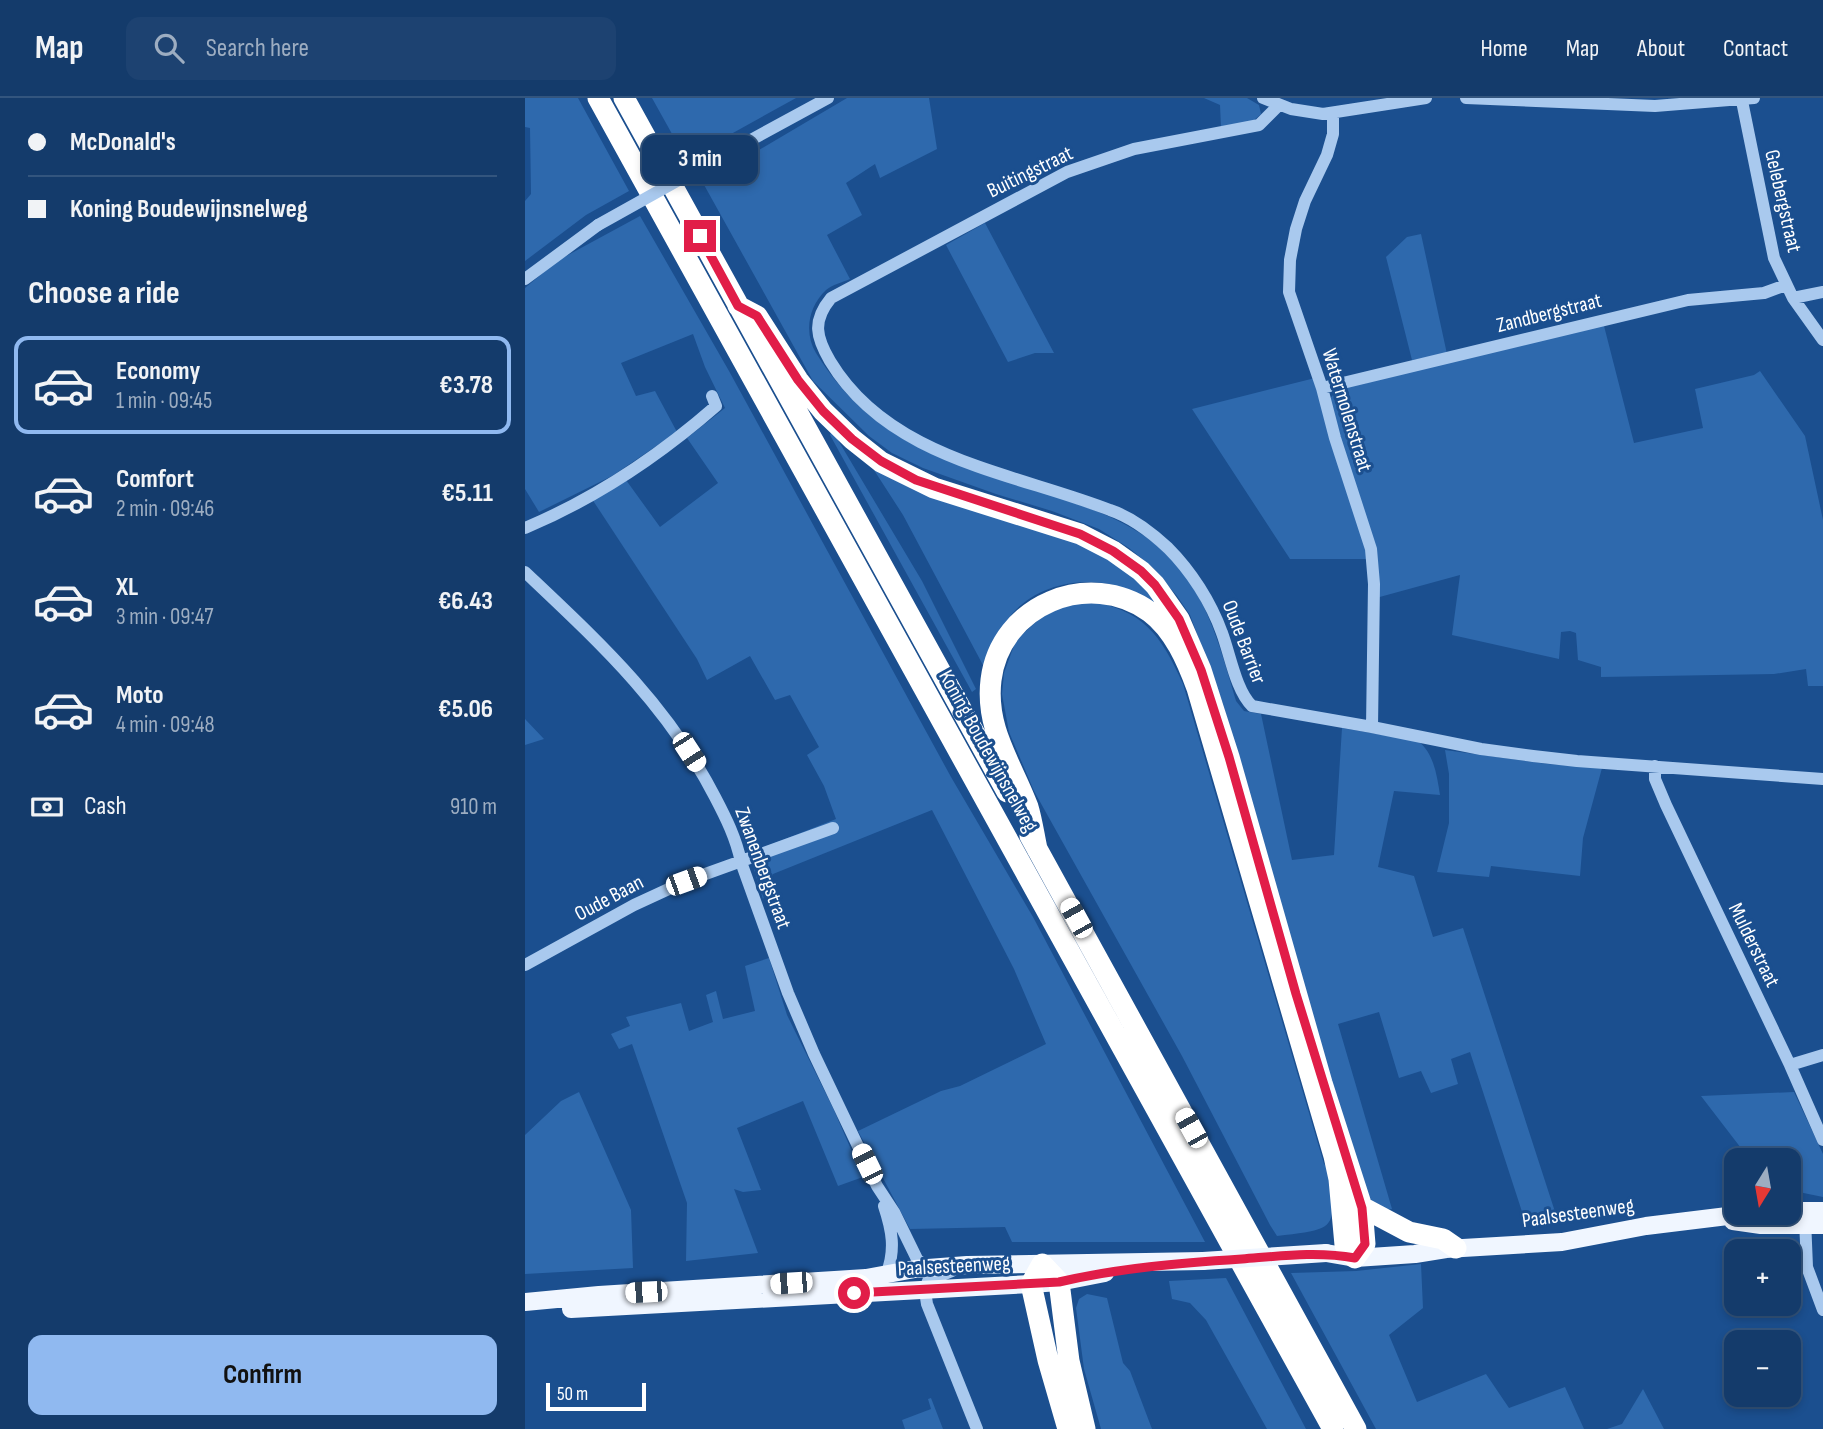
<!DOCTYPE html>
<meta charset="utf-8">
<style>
body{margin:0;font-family:"Sofia Sans Condensed",sans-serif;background:#1d4271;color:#f1f3f6;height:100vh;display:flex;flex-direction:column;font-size:26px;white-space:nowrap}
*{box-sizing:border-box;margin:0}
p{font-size:23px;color:#9dadc1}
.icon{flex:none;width:38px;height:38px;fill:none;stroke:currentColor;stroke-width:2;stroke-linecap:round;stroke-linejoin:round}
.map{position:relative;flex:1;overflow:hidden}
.details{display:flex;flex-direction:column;background:#143b6b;width:525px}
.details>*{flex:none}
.top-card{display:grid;align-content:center;height:154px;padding:0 28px;background:#143b6b}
.needle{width:46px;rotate:191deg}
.controls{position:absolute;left:1199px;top:1050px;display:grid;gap:14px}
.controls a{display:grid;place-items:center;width:77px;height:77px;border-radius:14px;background:#143b6b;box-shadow:0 4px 10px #0003,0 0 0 2px #33557e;font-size:35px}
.scale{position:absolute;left:21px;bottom:18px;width:100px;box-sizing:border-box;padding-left:7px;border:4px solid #fff;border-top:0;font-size:19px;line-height:24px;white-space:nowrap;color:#fff;-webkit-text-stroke:5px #1b4f8f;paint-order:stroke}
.end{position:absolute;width:32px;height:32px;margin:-16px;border:9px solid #e11d48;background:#fff;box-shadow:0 0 0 4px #fff}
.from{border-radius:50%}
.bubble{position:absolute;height:49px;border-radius:14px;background:#143b6b;box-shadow:0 4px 10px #0003,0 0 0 2px #33557e;font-size:23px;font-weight:700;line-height:49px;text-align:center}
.car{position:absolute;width:21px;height:42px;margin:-21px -10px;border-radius:9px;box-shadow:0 0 5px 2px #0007;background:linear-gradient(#fff 24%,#345 0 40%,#fff 0 76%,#345 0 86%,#fff 0)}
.top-card b{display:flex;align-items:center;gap:24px;height:66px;font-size:26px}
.top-card b+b{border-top:2px solid #33557e}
.top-card i{width:18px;height:18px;background:#f1f3f6}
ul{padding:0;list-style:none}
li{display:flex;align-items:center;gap:21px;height:98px;margin:0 14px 10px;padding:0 14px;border:4px solid transparent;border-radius:14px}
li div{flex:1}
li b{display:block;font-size:26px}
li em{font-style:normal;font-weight:700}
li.selected{border-color:#90b9f0}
li>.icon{width:63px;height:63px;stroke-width:1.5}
h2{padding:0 28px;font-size:32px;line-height:84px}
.pay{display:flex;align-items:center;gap:18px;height:77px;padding:0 28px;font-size:26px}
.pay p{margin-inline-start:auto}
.primary-button{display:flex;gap:14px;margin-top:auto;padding:14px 28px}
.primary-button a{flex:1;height:80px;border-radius:14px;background:#90b9f0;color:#111;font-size:28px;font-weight:700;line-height:80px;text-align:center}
header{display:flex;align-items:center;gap:42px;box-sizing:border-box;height:98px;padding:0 35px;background:#143b6b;border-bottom:2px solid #33557e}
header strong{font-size:33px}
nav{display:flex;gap:38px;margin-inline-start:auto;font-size:24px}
.search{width:490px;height:63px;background:#1d4271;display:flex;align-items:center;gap:18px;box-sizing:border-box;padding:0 24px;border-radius:14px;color:#9dadc1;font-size:26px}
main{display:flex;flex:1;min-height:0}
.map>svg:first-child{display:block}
.green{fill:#2e69ad}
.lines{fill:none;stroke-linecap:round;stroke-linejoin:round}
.minor{stroke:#a9c9ee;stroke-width:12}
.major{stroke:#f0f6ff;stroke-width:18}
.highway{stroke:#fff;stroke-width:21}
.minor-bridge{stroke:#a9c9ee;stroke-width:12}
.major-bridge{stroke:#f0f6ff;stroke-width:18}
.route{stroke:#e11d48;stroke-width:9}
.labels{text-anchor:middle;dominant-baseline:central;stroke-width:6;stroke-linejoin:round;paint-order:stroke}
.street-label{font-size:21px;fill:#fff;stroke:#1b4f8f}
</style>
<header>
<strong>Map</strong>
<div class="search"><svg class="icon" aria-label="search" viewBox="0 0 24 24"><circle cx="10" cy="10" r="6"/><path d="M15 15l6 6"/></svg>Search here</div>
<nav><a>Home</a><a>Map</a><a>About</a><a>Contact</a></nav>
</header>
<main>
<section class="details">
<div class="top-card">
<b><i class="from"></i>McDonald's</b>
<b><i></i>Koning Boudewijnsnelweg</b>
</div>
<h2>Choose a ride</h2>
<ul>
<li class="selected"><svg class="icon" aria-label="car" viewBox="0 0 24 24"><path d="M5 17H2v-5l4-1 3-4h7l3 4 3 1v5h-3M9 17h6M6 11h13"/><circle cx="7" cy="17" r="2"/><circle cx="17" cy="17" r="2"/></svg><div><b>Economy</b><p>1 min · 09:45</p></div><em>€3.78</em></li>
<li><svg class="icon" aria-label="car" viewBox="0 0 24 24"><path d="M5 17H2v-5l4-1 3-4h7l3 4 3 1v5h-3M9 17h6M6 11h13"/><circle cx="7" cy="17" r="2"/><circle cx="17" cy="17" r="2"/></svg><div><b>Comfort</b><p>2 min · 09:46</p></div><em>€5.11</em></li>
<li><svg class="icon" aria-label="car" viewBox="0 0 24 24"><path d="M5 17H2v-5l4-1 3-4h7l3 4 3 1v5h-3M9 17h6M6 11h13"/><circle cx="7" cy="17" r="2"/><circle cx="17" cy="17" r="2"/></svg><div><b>XL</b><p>3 min · 09:47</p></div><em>€6.43</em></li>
<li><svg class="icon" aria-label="car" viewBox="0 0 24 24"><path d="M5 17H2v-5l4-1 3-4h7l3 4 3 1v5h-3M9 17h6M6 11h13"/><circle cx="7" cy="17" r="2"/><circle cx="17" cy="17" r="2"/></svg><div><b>Moto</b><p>4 min · 09:48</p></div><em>€5.06</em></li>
</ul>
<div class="pay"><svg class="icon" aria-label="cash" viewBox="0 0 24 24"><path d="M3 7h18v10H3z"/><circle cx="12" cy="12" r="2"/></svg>Cash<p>910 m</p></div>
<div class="primary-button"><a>Confirm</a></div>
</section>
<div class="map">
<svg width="1298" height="1331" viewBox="0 0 1298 1331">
<rect width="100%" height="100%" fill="#1b4f8f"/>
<path class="green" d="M 0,0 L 53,0 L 104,93 L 61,117 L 0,163 L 0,103 L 6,96 L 5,30 L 0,29 Z
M 127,0 L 271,0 L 161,61 Z
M 322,0 L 404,0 L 412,51 L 355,80 L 350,66 L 321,85 L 337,117 L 302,137 L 325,181 C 318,184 307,187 301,192 C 283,209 279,235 291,255 C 349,348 427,365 525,397 C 562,409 599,421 630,446 C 680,486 694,545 711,603 L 719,613 L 736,616 L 767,762 L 809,757 L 817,630 L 893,643 C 909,655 912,678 915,697 L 869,693 L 853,769 L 889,778 L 908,839 L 938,830 L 1033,1123 L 1001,1126 L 945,954 L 926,961 L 933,986 L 906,995 L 896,973 L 874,980 L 854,914 L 813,926 L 867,1111 C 851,1113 846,1103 839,1090 L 803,975 L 698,606 L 665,517 L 652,498 L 627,469 L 604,450 L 574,431 L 527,413 L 471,396 L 398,370 L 367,355 L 344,338 L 288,283 L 178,85 Z
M 679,0 L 722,0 L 734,7 L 736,16 L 728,23 L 696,29 L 695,7 Z
M 115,118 L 204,273 L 426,679 L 508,819 L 680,1144 L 487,1144 L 480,1129 L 385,1131 L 333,1033 L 416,993 L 435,988 L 521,946 L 489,871 L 407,712 L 248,776 L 238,801 L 224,755 L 311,721 L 299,688 L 282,657 L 294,649 L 265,597 L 250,602 L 225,558 L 182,582 L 172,561 L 67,401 L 101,382 L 135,429 L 193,385 L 162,340 L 200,310 L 180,269 L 168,236 L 96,265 L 111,298 L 130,293 L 152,334 L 87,378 L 14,414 L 0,391 L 0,190 L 32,163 Z
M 460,125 L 529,255 L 510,255 L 483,264 L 421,147 Z
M 896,136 L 922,256 L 887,262 L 861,159 L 882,139 Z
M 1078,224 L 1109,345 L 1178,330 L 1170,291 L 1229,277 L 1235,273 L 1280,338 L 1298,422 L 1298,588 L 1283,588 L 1281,571 L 1249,576 L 1076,579 L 1076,569 L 1053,562 L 1051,535 L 1045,533 L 1036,534 L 1034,561 L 927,537 L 935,477 L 851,500 L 851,472 L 804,302 L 812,292 Z
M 790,280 L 844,461 L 765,461 L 667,311 Z
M 307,332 L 397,483 L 451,591 L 447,594 L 305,337 Z
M 347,369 L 536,437 L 596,466 L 638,509 C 626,504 615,497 604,492 C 565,476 515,484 487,516 C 475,531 467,552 459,569 L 378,417 Z
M 562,503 C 618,511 636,537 658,586 L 799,1066 L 804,1070 C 810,1131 815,1131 752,1138 L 745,1127 L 657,958 L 509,693 L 484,634 L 477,596 L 479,575 L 491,542 L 522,514 Z
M 0,621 L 19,641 L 0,647 Z
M 920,652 L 1023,666 L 1077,670 L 1058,740 L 1055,778 L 966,768 L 964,779 L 912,774 L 924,725 L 924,676 Z
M 244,860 L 262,917 L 308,1010 L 338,1079 L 313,1088 L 278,1003 L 212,1030 L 236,1092 L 218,1094 L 209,1091 L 233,1155 L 161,1163 L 162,1105 L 107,946 L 94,951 L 86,936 L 105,928 L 101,919 L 156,905 L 164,933 L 188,924 L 181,897 L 191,893 L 198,921 L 230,913 L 220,868 Z
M 54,994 L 106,1112 L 108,1170 L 0,1176 L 0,1037 L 36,1003 Z
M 1269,994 L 1298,1056 L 1298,1099 L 1264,1092 L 1264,1062 L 1229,1062 L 1228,1058 L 1219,1054 L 1176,998 Z
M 896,1166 L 898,1210 L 864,1237 L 892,1304 L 961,1276 L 984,1310 L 1040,1289 L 1059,1331 L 851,1331 L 766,1175 L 831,1173 Z
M 701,1180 L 781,1331 L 742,1331 L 681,1222 L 665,1205 L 647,1201 L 644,1183 Z
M 562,1196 L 582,1200 L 598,1265 L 605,1273 L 627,1331 L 576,1331 L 559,1271 L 551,1210 L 554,1201 Z
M 1118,1291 L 1139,1331 L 1082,1331 L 1097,1326 Z
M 406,1300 L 418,1331 L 380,1331 L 377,1322 L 406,1311 L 403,1301 Z"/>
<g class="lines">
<path class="minor" d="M 738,0 L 766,11 L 798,16 L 901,0
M 941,0 L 1130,8 L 1229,0
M 1217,3 L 1249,160 L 1268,200 L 1298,242
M 754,7 L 734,27 L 609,51 L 542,74 L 306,200 C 287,223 291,239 305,263 C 364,361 487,374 585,412 C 606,419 627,435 643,450 C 666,473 686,504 697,535 C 705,556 711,593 727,608 L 847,629 L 956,651 L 1008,658 L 1052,663 L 1298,681
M 808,15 L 808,36 L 802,57 L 780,103 L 771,131 L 765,162 L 764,194 L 797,290 L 810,340 L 846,451 L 849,486 L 847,629
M 202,55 L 303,0
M 0,181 L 73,127
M 1268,200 L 1298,194
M 797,290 L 1163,202 L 1239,195 L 1261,187
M 0,430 C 69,401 135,357 191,308 L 187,298
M 0,474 C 74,544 142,606 190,699 C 201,720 211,740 216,764 L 263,895 L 289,956 L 352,1088 L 369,1114 L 392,1161 L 402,1170
M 1130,668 L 1130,681 L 1141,707 L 1265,967 L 1298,1042
M 0,867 L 109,807 L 161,783 L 308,730
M 1265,967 L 1298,957
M 359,1108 C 367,1132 371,1152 361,1177
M 1280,1121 L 1282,1169 L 1298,1212
M 427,1173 L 403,1183 L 400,1193 L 402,1206 L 452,1331"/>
<path class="major" d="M 1264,1113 L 1298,1113
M 1208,1123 L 1236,1127 L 1298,1127
M 801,1155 L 830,1160 L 890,1156 L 921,1151 L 1037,1144 L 1121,1128 L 1227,1115
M 0,1204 L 74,1197 L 341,1180 L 390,1171 L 442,1167 L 678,1163
M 46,1211 L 506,1186 L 534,1184 L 580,1175"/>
<path class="highway" d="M 73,0 L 808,1331
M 99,0 L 482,694
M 213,208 L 232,218 L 273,282 L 298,313 L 327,341 L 356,364 L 409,390 L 555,436 L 588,453 L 616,473 L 630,487 L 654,521 L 676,572 L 704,659 L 797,985 L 837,1109 L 840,1146 L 830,1160 L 820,1147 L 814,1081 L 809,1058 L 672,590 C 662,563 649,532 625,514 C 564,470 475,507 466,582 C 460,631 487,666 503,709 C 507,722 509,737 512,751
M 505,738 L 831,1331
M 837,1109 L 884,1134 L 918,1141 L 931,1150
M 543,1331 L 523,1262 L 506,1186 L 517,1166 L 534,1184 L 544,1263 L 560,1331"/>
<path class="minor-bridge" d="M 73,127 L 202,55"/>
<path class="major-bridge" d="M 678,1163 L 801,1155"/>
</g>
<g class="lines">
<path class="route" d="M 175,138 L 213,208 L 232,218 L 273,282 L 298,313 L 327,341 L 356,363 L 391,382 L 555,436 L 588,453 L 616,473 L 630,487 L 654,521 L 676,572 L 704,659 L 771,896 L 837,1110 L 840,1146 L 830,1160 C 792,1153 755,1158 717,1161 C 655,1165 594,1170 534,1184 L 329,1195"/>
</g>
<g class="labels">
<g class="street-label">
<text transform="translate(505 74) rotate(-26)">Buitingstraat</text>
<text transform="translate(1258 103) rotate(77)">Gelebergstraat</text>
<text transform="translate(1024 215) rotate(-14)">Zandbergstraat</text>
<text transform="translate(822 312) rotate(73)">Watermolenstraat</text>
<text transform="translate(719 544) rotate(69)">Oude Barrier</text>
<text transform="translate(463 653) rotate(61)">Koning Boudewijnsnelweg</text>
<text transform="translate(238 770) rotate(70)">Zwanenbergstraat</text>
<text transform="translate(84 800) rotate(-28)">Oude Baan</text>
<text transform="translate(1229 847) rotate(64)">Mulderstraat</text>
<text transform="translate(1053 1115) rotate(-8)">Paalsesteenweg</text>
<text transform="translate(429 1168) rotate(-3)">Paalsesteenweg</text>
</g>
</g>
</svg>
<div class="controls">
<a><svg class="needle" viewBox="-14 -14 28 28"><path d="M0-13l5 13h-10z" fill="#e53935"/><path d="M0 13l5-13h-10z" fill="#9dadc1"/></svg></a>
<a>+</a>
<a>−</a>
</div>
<div class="scale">50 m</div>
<i class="end from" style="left:329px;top:1195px"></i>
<i class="end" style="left:175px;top:138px"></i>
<div class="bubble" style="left:117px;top:37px;width:116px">3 min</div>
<i class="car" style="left:164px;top:654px;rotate:147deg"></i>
<i class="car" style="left:161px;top:783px;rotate:70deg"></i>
<i class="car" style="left:551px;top:820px;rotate:331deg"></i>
<i class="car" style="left:666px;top:1030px;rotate:331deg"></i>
<i class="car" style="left:342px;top:1066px;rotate:334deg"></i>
<i class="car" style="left:266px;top:1185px;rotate:266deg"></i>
<i class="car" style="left:121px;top:1194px;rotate:267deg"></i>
</div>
</main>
